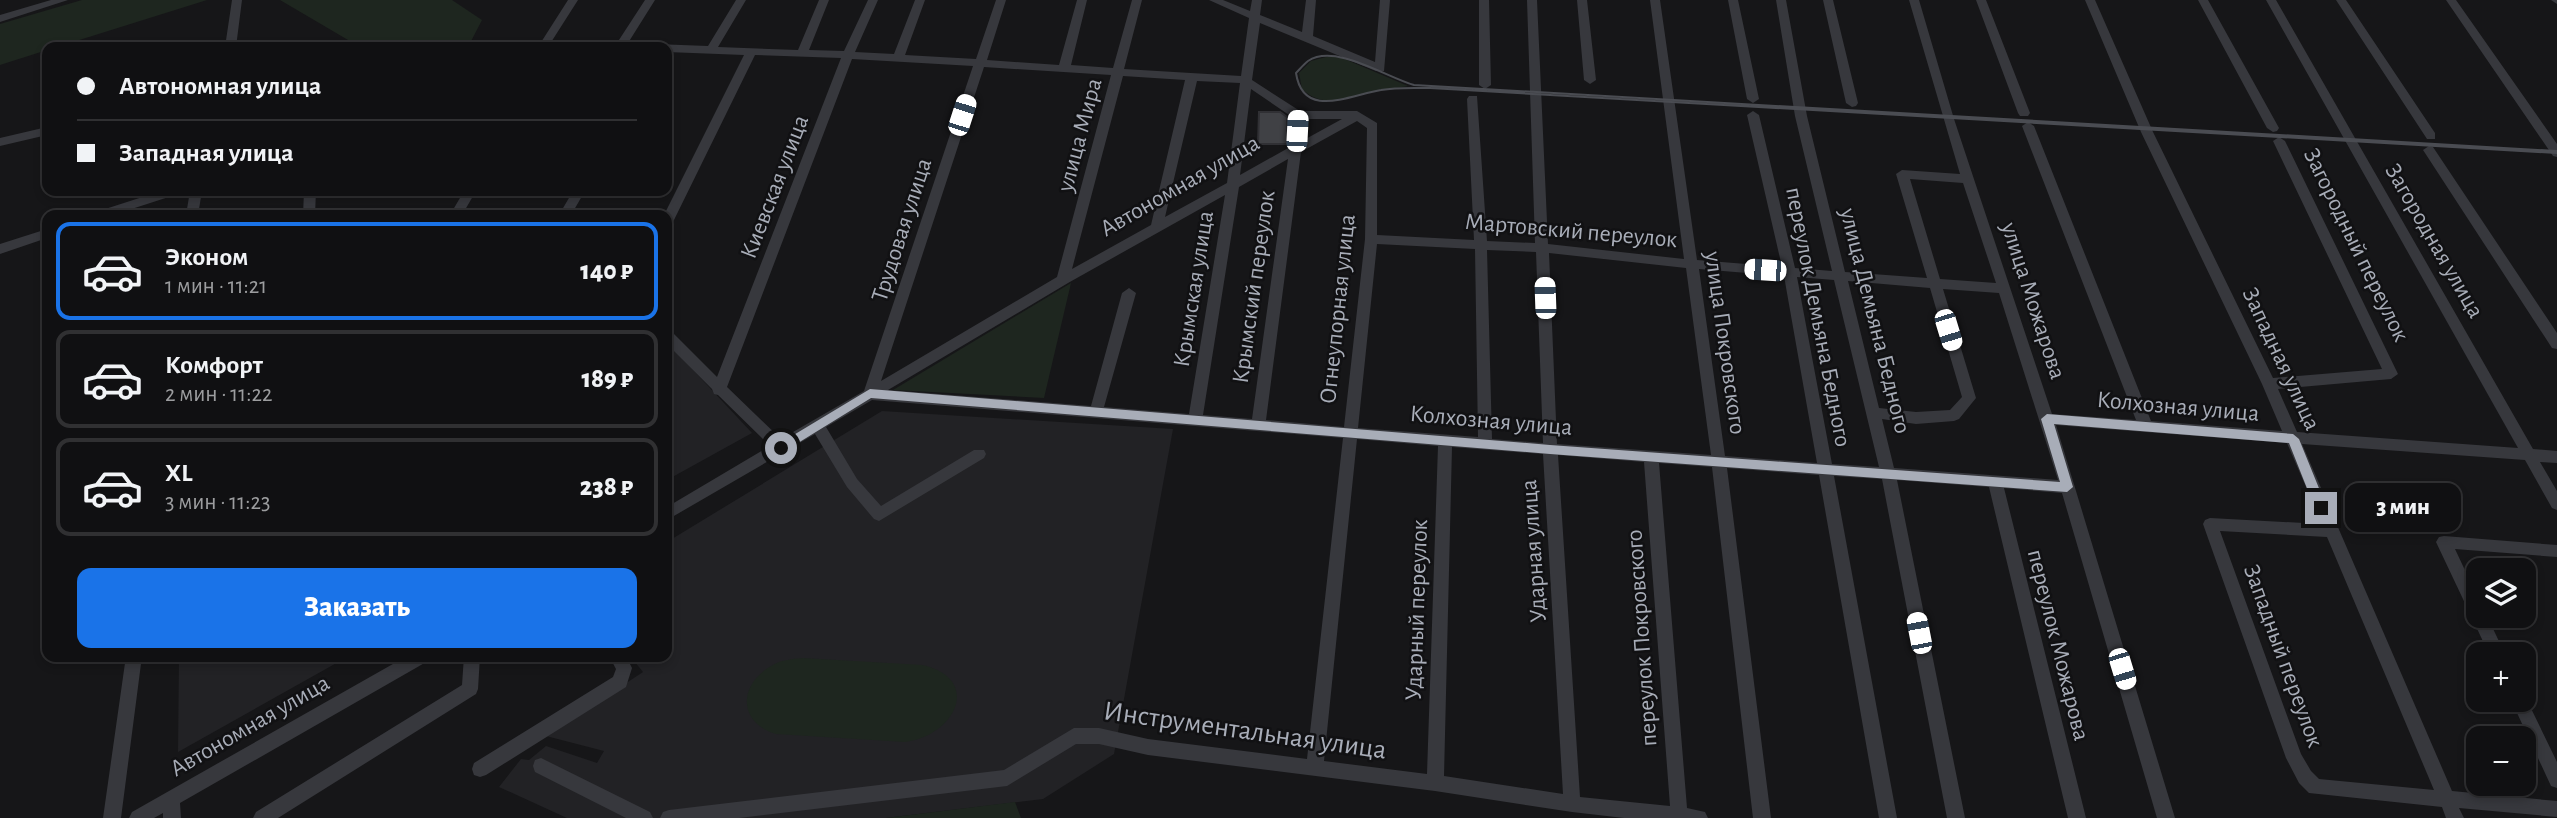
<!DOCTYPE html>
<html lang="ru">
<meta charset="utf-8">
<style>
body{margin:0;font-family:"Alegreya Sans",sans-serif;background:#19191b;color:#f1f3f6;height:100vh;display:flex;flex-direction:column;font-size:26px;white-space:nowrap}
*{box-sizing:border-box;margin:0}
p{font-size:23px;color:#9c9d9f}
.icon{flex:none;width:38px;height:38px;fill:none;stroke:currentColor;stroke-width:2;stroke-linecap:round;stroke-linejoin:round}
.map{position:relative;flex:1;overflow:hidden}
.sheet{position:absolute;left:42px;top:210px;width:630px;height:452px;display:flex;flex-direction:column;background:#101012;border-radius:14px;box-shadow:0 4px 10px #0003,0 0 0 2px #303032}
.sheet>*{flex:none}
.guide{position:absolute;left:42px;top:42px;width:630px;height:154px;border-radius:14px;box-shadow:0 4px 10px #0003,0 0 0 2px #303032;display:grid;align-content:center;height:154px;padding:0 35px;background:#101012}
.tools{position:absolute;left:2466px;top:558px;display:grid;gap:14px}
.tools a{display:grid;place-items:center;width:70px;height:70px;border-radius:14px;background:#101012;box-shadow:0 4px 10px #0003,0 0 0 2px #303032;font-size:35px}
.end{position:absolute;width:32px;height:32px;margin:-16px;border:9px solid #a8adb8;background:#111;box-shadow:0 0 0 4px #111}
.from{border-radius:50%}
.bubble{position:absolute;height:49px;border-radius:14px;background:#101012;box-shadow:0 4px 10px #0003,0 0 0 2px #303032;font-size:23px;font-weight:800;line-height:49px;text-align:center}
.car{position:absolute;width:21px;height:42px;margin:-21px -10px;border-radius:9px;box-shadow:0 0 5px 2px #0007;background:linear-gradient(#fff 24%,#345 0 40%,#fff 0 76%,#345 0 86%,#fff 0)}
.guide b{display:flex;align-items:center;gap:24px;height:66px;font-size:26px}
.guide b+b{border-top:2px solid #303032}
.guide i{width:18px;height:18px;background:#f1f3f6}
ul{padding:12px 0 0;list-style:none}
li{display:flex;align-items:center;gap:21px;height:98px;margin:0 14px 10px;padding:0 21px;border:4px solid #303032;border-radius:14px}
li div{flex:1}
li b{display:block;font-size:26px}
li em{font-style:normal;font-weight:800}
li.selected{border-color:#1a73e8}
li>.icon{width:63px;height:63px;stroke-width:1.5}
.cta{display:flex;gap:14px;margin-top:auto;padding:14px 35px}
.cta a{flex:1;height:80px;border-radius:14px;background:#1a73e8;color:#fff;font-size:28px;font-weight:800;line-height:80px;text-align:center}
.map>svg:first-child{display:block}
.built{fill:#222225}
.green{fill:#1e261f}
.building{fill:#404145;stroke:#303034;stroke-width:2}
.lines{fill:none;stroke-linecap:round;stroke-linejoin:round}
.minor{fill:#37383d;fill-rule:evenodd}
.tram{stroke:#4a4c52;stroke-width:2}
.route{fill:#a8adb8}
.labels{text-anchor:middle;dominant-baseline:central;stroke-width:5;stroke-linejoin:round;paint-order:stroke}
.street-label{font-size:24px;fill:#a8adb8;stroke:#111113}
.near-street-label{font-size:28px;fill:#a8adb8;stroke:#111113}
</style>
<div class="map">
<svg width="2557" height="818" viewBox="0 0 2557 818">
<rect width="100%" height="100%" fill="#161618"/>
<path class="built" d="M 667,342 L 752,433 L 667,480 Z
M 882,411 L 1173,429 L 1114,754 L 1043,799 L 886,818 L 567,818 L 499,787 L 521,759 L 529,760 L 546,746 L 597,763 L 604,751 L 546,736 L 643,672 L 630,656 L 667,656 L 667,542 Z
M 179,656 L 349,656 L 178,752 Z"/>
<path class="green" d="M 82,0 L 207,0 L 57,47 L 47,47 L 47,50 L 0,65 L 0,24 Z
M 280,0 L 452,0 L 482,20 L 468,47 L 360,47 Z
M 1330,56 L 1342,58 L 1408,86 C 1398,88 1386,88 1375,91 C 1350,97 1324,110 1302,89 L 1299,73 L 1311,61 Z
M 1071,283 L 1044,398 L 893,390 Z
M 803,658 L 922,665 C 982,678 957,735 905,742 L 776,734 C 738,723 738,685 771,666 C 781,660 791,659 803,658 Z
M 1015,802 L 1021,818 L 886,818 Z"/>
<path class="building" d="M 1259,112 L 1280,112 L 1287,117 L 1287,144 L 1258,144 Z"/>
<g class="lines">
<path class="minor" d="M 51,0 L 68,0 L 0,22 L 0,15 Z
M 232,0 L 242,0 L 236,47 L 225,47 Z
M 568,0 L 578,0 L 548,47 L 538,47 Z
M 645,0 L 655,0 L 628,43 L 708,46 L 736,0 L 746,0 L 718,47 L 798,50 L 819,0 L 829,0 L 809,50 L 844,51 L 868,0 L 878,0 L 855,52 L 894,54 L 915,0 L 925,0 L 905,55 L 976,59 L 996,0 L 1006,0 L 987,60 L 1059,65 L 1077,0 L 1087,0 L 1071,65 L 1113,68 L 1132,0 L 1142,0 L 1124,69 L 1241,76 L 1249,18 L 1209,0 L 1223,0 L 1250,11 L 1252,0 L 1262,0 L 1260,15 L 1302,32 L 1306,0 L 1316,0 L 1313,36 L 1375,62 L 1380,0 L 1390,0 L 1384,71 L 1376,71 L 1260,23 L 1252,80 L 1300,111 L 1357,111 L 1377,123 L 1377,235 L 1474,240 L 1467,99 L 1469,96 L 1477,96 L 1487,241 L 1535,243 L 1527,0 L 1537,0 L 1548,244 L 1684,259 L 1650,0 L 1660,0 L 1697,260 L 1782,267 L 1747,115 L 1753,111 L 1759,115 L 1795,268 L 1832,271 L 1795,116 L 1776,0 L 1786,0 L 1807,116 L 1845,272 L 1927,278 L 1896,174 L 1902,170 L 1960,174 L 1909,0 L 1919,0 L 1954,119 L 2052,414 L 2136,420 L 2022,126 L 2028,122 L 2034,126 L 2151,421 L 2282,431 L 2262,384 L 2141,132 L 2085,0 L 2095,0 L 2153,132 L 2273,378 L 2382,369 L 2273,141 L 2279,137 L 2285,141 L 2398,374 L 2391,379 L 2278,389 L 2297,432 L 2518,448 L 2266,0 L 2276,0 L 2533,449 L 2557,451 L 2557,463 L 2540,462 L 2557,491 L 2557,510 L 2552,508 L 2525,460 L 2302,444 L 2452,791 L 2557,801 L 2557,817 L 2459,808 L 2464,818 L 2446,818 L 2442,807 L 2309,793 L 2299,783 L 2286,758 L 2203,524 L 2205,520 L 2210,518 L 2322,524 L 2287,443 L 2056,425 L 2175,818 L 2157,818 L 2062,493 L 2004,488 L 2086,818 L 2068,818 L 1989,487 L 1897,480 L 1965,818 L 1947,818 L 1882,479 L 1834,476 L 1897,818 L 1879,818 L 1819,475 L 1727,468 L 1771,818 L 1753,818 L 1712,467 L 1659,463 L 1687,808 L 1705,812 L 1708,818 L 1624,818 L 1572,812 L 1435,791 L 1148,755 L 1099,744 L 1076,744 L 1007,786 L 739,818 L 660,818 L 663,812 L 669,810 L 1004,770 L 1074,728 L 1099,728 L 1148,739 L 1307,759 L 1343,438 L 872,400 L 826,427 L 857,479 L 881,506 L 974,450 L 984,450 L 986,454 L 984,458 L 879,521 L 874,519 L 847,487 L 815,434 L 667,520 L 667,507 L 770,446 L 718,395 L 714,394 L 712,389 L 667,344 L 667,331 L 672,332 L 717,377 L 841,58 L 755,55 L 673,222 L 667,226 L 667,215 L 664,215 L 744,55 L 667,52 L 667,47 L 564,47 L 566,45 L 584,42 L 617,43 ZM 852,59 L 973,66 L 864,391 L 781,439 L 727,387 ZM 984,67 L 1111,75 L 1057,277 L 881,381 ZM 1123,76 L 1185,80 L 1151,225 L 1072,269 ZM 1197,81 L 1240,83 L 1227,183 L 1165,217 ZM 1251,89 L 1292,117 L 1290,147 L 1240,175 ZM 1304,119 L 1342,119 L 1302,141 ZM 1357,121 L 1367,128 L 1365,239 L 1344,427 L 1266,420 L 1301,152 ZM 1288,159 L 1252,419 L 1203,415 L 1239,187 ZM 1910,179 L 1963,183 L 1996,283 L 1940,279 ZM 1225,195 L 1189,414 L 1104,407 L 1136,293 L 1129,288 L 1122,293 L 1091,406 L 888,390 L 1068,283 ZM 1377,244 L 1475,249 L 1478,437 L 1358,428 ZM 1487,250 L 1536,252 L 1543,443 L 1492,439 ZM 1549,253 L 1686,268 L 1711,455 L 1557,444 ZM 1699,269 L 1784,276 L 1817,463 L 1725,456 ZM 1797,277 L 1834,280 L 1879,467 L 1832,464 ZM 1848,281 L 1930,288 L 1962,397 L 1950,410 L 1916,412 L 1879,408 ZM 1943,289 L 1999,293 L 2058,480 L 1894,468 L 1882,419 L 1916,424 L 1954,421 L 1959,419 L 1976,398 ZM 1357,439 L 1438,446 L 1427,774 L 1324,761 ZM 1452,447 L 1543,454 L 1563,794 L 1444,776 ZM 1558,455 L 1644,462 L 1670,806 L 1580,797 ZM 2220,531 L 2327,537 L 2434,790 L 2319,779 L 2311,771 L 2301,754 Z
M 1479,0 L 1489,0 L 1491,85 L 1485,89 L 1479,85 Z
M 1577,0 L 1587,0 L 1596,80 L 1590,84 L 1584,80 Z
M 1728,0 L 1738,0 L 1759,99 L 1753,103 L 1747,99 Z
M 1823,0 L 1833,0 L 1858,103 L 1856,106 L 1852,107 L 1846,103 Z
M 1976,0 L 1986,0 L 2030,113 L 2028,116 L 2020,116 L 2018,113 Z
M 2198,0 L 2208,0 L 2279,128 L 2277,131 L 2273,132 L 2267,128 Z
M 2336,0 L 2346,0 L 2435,133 L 2435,139 L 2427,139 Z
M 2446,0 L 2456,0 L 2557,144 L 2557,157 L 2553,156 Z
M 2551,0 L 2557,0 L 2557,4 Z
M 47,127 L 47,135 L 0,146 L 0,138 Z
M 2429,146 L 2433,147 L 2557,333 L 2557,349 L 2552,348 L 2425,153 L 2423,150 Z
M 161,191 L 180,191 L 178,194 L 113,215 L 94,215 L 96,212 Z
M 190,191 L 202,191 L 198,215 L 186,215 Z
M 304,191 L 316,191 L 315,215 L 303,215 Z
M 464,191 L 476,191 L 462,215 L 450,215 Z
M 573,191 L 585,191 L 571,215 L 559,215 Z
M 47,229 L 47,238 L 0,254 L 0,244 Z
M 2444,536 L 2557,545 L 2557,557 L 2455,549 L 2478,598 L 2478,616 L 2487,616 L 2505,654 L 2489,654 L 2436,542 L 2439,537 Z
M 126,656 L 142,656 L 121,818 L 103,818 Z
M 407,656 L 430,656 L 428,661 L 180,803 L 181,818 L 163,818 L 163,813 L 154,818 L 129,818 L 132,812 Z
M 464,656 L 480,656 L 478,689 L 476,694 L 278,818 L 253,818 L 256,812 L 462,685 Z
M 609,656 L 626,656 L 632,668 L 626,687 L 486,775 L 480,777 L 474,775 L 472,769 L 474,763 L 613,677 L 616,669 Z
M 2524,694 L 2557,762 L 2557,788 L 2551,786 L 2511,700 L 2524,700 Z
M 541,758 L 650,812 L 653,818 L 626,818 L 535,772 L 533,766 L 535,760 Z"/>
<path class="tram" d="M 2557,151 L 1414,85 C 1386,77 1335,43 1308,61 C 1304,64 1300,69 1296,73 C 1303,120 1350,95 1381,90 C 1397,87 1414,88 1430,88 L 2557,153"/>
</g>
<path class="route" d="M 870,389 L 1550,445 L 2060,482 L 2041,419 L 2047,414 L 2293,434 L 2299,439 L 2327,508 L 2321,512 L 2316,511 L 2289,443 L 2054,424 L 2073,487 L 2067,492 L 1550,454 L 871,398 L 785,451 L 777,451 L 777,445 Z"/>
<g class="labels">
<g class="street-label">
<text transform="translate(1080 135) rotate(-75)">улица Мира</text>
<text transform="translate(1180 186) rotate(-30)">Автономная улица</text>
<text transform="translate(775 187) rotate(-69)">Киевская улица</text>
<text transform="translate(902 230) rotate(-72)">Трудовая улица</text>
<text transform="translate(1571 231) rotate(5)">Мартовский переулок</text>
<text transform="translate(2434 241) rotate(60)">Загородная улица</text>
<text transform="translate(2356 245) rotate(64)">Загородный переулок</text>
<text transform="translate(1254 287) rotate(-82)">Крымский переулок</text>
<text transform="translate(1194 289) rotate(-81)">Крымская улица</text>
<text transform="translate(2033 301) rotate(72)">улица Можарова</text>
<text transform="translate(1338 309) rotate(-84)">Огнеупорная улица</text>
<text transform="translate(1818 317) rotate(79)">переулок Демьяна Бедного</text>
<text transform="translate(1875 321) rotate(76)">улица Демьяна Бедного</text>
<text transform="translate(1725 343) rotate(82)">улица Покровского</text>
<text transform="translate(2281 359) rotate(65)">Западная улица</text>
<text transform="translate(2178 407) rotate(5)">Колхозная улица</text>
<text transform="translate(1491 421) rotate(5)">Колхозная улица</text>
<text transform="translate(1534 551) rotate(-94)">Ударная улица</text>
<text transform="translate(1417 610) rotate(-88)">Ударный переулок</text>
<text transform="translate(1642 638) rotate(-94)">переулок Покровского</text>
<text transform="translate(2058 645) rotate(76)">переулок Можарова</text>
<text transform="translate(2283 656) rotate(70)">Западный переулок</text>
<text transform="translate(250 726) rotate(-30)">Автономная улица</text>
</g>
<g class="near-street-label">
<text transform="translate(1245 731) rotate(8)">Инструментальная улица</text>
</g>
</g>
</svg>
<div class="tools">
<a><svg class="icon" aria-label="layers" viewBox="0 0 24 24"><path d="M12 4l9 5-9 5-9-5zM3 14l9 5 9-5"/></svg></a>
<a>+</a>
<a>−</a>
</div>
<i class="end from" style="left:781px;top:448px"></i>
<i class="end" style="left:2321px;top:508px"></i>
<div class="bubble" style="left:2345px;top:483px;width:116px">3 мин</div>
<i class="car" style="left:962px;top:115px;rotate:18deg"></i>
<i class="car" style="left:1297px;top:131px;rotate:3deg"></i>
<i class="car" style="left:1765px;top:270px;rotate:274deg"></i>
<i class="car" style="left:1545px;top:298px;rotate:358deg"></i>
<i class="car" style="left:1948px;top:330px;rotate:163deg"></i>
<i class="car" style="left:1919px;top:633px;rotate:349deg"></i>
<i class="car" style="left:2122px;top:669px;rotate:163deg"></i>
<div class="guide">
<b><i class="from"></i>Автономная улица</b>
<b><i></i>Западная улица</b>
</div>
<section class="sheet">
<ul>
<li class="selected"><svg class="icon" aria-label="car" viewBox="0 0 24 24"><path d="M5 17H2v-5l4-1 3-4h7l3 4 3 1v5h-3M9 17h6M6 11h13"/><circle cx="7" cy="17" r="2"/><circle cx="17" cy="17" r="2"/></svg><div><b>Эконом</b><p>1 мин · 11:21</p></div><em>140 ₽</em></li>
<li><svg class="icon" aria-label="car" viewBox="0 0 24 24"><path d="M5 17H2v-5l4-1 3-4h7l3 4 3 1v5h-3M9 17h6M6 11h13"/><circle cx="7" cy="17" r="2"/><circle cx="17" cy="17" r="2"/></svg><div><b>Комфорт</b><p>2 мин · 11:22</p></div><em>189 ₽</em></li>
<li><svg class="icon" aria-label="car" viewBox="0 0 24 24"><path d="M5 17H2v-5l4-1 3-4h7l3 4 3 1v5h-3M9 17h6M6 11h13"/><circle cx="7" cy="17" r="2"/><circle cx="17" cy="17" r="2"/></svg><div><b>XL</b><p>3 мин · 11:23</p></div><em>238 ₽</em></li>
</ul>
<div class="cta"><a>Заказать</a></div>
</section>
</div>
